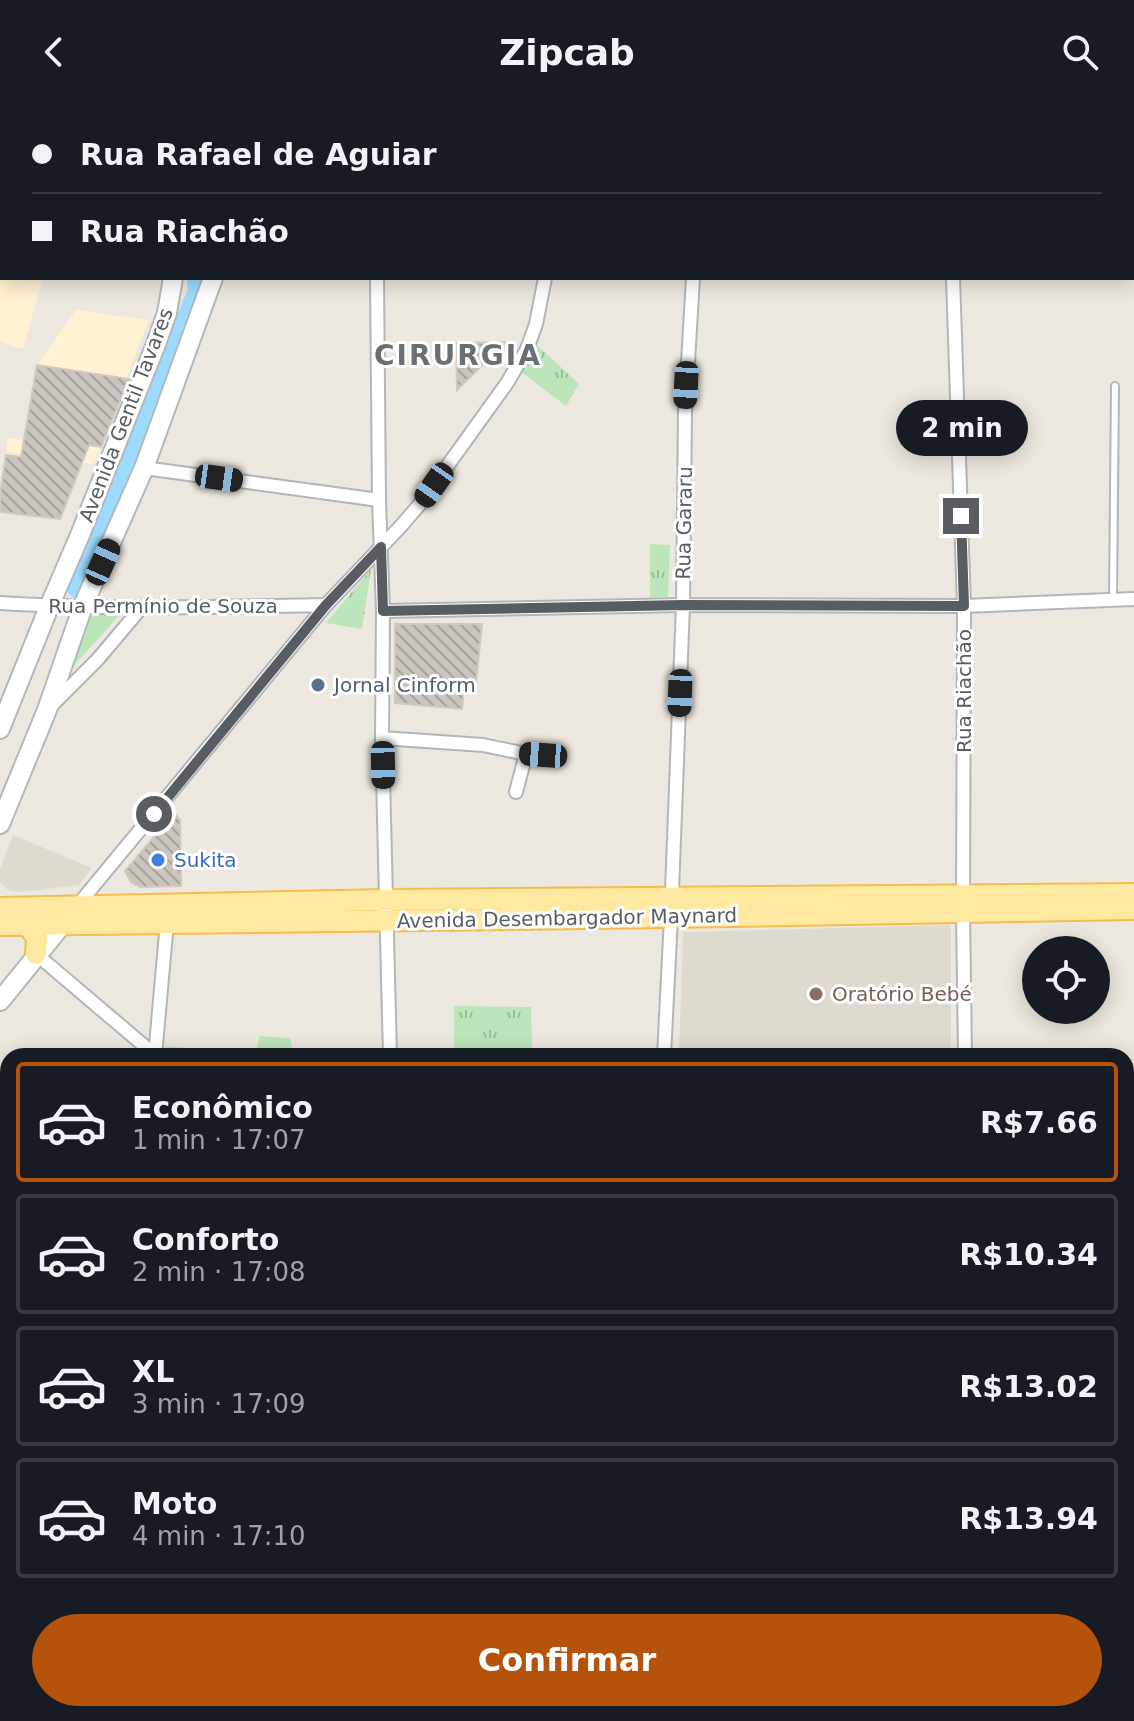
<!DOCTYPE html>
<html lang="pt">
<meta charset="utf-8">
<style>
body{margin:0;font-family:"DejaVu Sans",sans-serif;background:#242831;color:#f1f3f6;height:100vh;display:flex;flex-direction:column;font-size:30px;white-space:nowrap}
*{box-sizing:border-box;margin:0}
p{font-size:26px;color:#9ea1a6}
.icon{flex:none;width:44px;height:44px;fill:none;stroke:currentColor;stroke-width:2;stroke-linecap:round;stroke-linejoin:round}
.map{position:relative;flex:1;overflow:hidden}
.side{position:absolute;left:0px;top:944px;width:1134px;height:674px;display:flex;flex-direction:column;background:#171b24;border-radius:24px 24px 0 0;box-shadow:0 4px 20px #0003}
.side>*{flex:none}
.banner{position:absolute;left:0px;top:0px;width:1134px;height:176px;box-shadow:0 4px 20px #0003;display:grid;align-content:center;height:176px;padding:0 32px;background:#171b24}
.fabs{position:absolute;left:1022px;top:832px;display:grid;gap:16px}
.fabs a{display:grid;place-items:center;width:88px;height:88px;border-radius:50%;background:#171b24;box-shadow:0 4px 20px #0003;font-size:40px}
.end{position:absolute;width:36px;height:36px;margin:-18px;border:10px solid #585d61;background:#fff;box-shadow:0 0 0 4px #fff}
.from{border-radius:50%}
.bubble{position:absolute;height:56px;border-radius:28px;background:#171b24;box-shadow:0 4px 20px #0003;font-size:26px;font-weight:800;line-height:56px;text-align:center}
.car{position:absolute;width:24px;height:48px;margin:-24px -12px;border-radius:10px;box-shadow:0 0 6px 2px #0007;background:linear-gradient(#222 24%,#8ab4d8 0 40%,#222 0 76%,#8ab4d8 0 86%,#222 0)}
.banner b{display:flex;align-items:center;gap:28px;height:76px;font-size:30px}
.banner b+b{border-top:2px solid #363941}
.banner i{width:20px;height:20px;background:#f1f3f6}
ul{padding:14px 0 0;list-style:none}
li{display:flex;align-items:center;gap:24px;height:120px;margin:0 16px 12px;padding:0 16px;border:4px solid #363941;border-radius:8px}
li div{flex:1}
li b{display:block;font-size:30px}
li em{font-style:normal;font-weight:800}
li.on{border-color:#b45309}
li>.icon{width:72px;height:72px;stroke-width:1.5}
.action{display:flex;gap:16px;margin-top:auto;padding:16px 32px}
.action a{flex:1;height:92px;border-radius:48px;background:#b45309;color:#fff;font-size:32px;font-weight:800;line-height:92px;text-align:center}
header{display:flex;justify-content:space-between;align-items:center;height:104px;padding:0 32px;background:#171b24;font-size:36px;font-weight:800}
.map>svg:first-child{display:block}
.commercial{fill:#fff1d1}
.education{fill:#dedad0}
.grass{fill:url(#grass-tufts)}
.park{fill:#bde5ba}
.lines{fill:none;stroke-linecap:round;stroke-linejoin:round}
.canal{stroke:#9cdbff;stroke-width:16}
.building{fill:url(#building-back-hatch);stroke:#d1c9be;stroke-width:2}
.lane-casing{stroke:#b2b6bb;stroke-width:10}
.street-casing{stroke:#b2b6bb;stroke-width:16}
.secondary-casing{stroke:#b3b8bd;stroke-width:22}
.primary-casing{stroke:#f6bb4f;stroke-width:24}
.lane{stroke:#fff;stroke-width:6}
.street{stroke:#fff;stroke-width:12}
.secondary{stroke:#fff;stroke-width:18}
.primary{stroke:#ffe9a1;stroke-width:20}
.route{stroke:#585d61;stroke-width:10}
.service-dot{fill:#5c6f8a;stroke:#fff;stroke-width:3}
.shop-dot{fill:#3f7fe0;stroke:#fff;stroke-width:3}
.education-dot{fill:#8d6e63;stroke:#fff;stroke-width:3}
.labels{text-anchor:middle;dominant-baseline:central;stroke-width:6;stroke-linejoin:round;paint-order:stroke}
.street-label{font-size:20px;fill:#585d61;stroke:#fff}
.service-label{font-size:20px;fill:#4e5e75;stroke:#fff;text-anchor:start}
.shop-label{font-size:20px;fill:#366cbe;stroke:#fff;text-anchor:start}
.education-label{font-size:20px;fill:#785e54;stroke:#fff;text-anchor:start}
.district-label{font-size:28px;font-weight:bold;letter-spacing:2px;fill:#696f73;stroke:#fff}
</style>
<header><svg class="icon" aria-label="back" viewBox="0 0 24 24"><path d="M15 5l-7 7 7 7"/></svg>Zipcab<svg class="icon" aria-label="search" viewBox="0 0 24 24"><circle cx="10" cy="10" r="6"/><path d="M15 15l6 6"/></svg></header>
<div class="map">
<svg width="1134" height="1617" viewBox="0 0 1134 1617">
<defs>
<pattern id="grass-tufts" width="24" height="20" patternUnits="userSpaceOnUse" patternTransform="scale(2)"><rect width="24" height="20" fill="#bde5ba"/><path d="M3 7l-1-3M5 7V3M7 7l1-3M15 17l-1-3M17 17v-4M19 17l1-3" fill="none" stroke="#9cbd9b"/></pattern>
<pattern id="building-back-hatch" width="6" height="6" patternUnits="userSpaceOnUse" patternTransform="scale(2)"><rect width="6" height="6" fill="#c9c5be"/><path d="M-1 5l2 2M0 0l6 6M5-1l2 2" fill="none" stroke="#a6a39e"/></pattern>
</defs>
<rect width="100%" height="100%" fill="#ece8df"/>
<path class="commercial" d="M 0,169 L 2,169 L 2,174 L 43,174 L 23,245 L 0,238 Z
M 76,206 L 149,216 L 126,275 L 37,261 Z
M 7,334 L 101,343 L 93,360 L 7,348 Z"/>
<path class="education" d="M 0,0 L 138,0 L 138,2 L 2,2 L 2,139 L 0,138 Z
M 13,731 L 92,764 L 79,781 L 20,788 L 8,786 L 0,778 L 0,765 Z
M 951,821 L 951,952 L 679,952 L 683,828 Z"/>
<path class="grass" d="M 536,240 L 579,280 L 566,302 L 521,268 Z
M 650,440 L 670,441 L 668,493 L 650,494 Z
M 371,465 L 362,525 L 326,519 Z
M 454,902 L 531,903 L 532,949 L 557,950 L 557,952 L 454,952 Z
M 260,932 L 290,934 L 293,948 L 323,949 L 323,952 L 163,952 L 165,942 L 255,950 Z"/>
<path class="park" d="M 87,506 L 124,506 L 59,578 Z
M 1126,1108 L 1134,1108 L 1134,1270 L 1126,1270 Z"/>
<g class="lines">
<path class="canal" d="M 168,0 L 168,2
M 75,485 L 196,186 L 195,174"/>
</g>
<path class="building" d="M 506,238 L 457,286 L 456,239 Z
M 37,261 L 129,275 L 101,343 L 89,341 L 60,415 L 0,408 L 0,390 L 6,351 L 21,353 Z
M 395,520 L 482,520 L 475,588 L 464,586 L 462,605 L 395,599 Z
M 174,709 L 180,716 L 181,782 L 140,783 L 131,778 L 125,767 Z"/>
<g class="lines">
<defs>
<path id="lane" d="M 1113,496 L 1115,282
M 1126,1342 L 1134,1341"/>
<path id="street" d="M 374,0 L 374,2
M 698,2 L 698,0
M 956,2 L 956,0
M 0,156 L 2,156
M 1132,162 L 1134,161
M 377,174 L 379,396 L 383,507 L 382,634 L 390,952
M 953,174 L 964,502 L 963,809 L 965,952
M 144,364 L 379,396
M 0,499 C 108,506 217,503 326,501
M 383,507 L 683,501 L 964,502 L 1134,495
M 52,601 L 98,555 L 141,504
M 382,634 L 483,641 L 526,650 L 560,652
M 516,688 L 526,650
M 77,802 L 326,501 L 401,422 L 420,400 L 507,279 L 527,245 L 536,220 L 545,174
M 36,850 L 155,951
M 155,952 L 167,818
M 664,952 L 671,813 L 683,501 L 685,308 L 693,174
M 1126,1091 L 1134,1091
M 0,1093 L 8,1093
M 0,1228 L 8,1229
M 0,1372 L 8,1372
M 1126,1377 L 1134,1377
M 0,1511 L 8,1512
M 656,1610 L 656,1617
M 109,1617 L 109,1610
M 398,1617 L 398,1610
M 970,1617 L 970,1610"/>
<path id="secondary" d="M 148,0 L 149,2
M 183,0 L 184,2
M 0,625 L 49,503 L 80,431 L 156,240 L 167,209 L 173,174
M 0,720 L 47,606 L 83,502 L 144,364 L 213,174
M 0,897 L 69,812"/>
<path id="primary" d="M 0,804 L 385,796 L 1134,790
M 0,821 L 671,813 L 1134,805
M 28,821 L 37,834 L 36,850"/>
</defs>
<use href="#lane" class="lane-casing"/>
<use href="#street" class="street-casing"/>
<use href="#secondary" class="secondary-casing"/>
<use href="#primary" class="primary-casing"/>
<use href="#lane" class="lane"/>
<use href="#street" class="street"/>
<use href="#secondary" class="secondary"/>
<use href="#primary" class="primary"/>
</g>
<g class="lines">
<path class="route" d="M 154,710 L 326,501 L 381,443 L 383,507 L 683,501 L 964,502 L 961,412"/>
</g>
<circle class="service-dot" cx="318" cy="581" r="8"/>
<circle class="shop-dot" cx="158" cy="756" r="8"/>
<circle class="education-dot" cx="816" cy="890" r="8"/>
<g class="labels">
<g class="street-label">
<text transform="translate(126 311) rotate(-69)">Avenida Gentil Tavares</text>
<text transform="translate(684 419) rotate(-89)">Rua Gararu</text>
<text x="163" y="502">Rua Permínio de Souza</text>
<text transform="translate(964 587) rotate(-90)">Rua Riachão</text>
<text transform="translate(567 814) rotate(-1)">Avenida Desembargador Maynard</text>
</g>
<g class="service-label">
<text x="334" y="581">Jornal Cinform</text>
</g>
<g class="shop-label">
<text x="174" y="756">Sukita</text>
</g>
<g class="education-label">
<text x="832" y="890">Oratório Bebé</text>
</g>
<g class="district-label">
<text x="458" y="251">CIRURGIA</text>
</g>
</g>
</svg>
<div class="fabs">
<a><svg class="icon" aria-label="locate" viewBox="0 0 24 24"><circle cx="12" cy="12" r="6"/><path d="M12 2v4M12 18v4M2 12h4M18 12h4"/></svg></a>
</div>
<i class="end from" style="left:154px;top:710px"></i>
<i class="end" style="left:961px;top:412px"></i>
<div class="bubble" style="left:896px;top:296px;width:132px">2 min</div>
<i class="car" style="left:686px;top:281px;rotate:183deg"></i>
<i class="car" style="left:219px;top:374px;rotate:98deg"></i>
<i class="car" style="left:434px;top:381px;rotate:215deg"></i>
<i class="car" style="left:103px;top:458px;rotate:24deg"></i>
<i class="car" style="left:680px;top:589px;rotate:182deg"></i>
<i class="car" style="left:543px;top:651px;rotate:274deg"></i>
<i class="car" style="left:383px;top:661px;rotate:179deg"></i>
<div class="banner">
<b><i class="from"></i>Rua Rafael de Aguiar</b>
<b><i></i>Rua Riachão</b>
</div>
<section class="side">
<ul>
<li class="on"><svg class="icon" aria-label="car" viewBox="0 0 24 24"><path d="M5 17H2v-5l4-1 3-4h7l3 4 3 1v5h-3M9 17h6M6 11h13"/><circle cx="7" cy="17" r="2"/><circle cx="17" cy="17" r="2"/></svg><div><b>Econômico</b><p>1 min · 17:07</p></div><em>R$7.66</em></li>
<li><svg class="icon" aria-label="car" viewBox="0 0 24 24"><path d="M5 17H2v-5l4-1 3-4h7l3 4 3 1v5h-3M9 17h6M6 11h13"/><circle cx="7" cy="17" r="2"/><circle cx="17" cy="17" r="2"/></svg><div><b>Conforto</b><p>2 min · 17:08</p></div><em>R$10.34</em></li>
<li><svg class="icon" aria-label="car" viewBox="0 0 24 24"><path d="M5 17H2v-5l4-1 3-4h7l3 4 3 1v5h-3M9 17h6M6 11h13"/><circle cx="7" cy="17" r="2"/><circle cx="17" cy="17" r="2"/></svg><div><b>XL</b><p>3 min · 17:09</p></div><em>R$13.02</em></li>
<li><svg class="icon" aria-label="car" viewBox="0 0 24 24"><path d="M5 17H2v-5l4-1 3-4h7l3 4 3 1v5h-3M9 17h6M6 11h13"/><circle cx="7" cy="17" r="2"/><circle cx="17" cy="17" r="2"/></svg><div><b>Moto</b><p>4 min · 17:10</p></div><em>R$13.94</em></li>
</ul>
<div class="action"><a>Confirmar</a></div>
</section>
</div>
